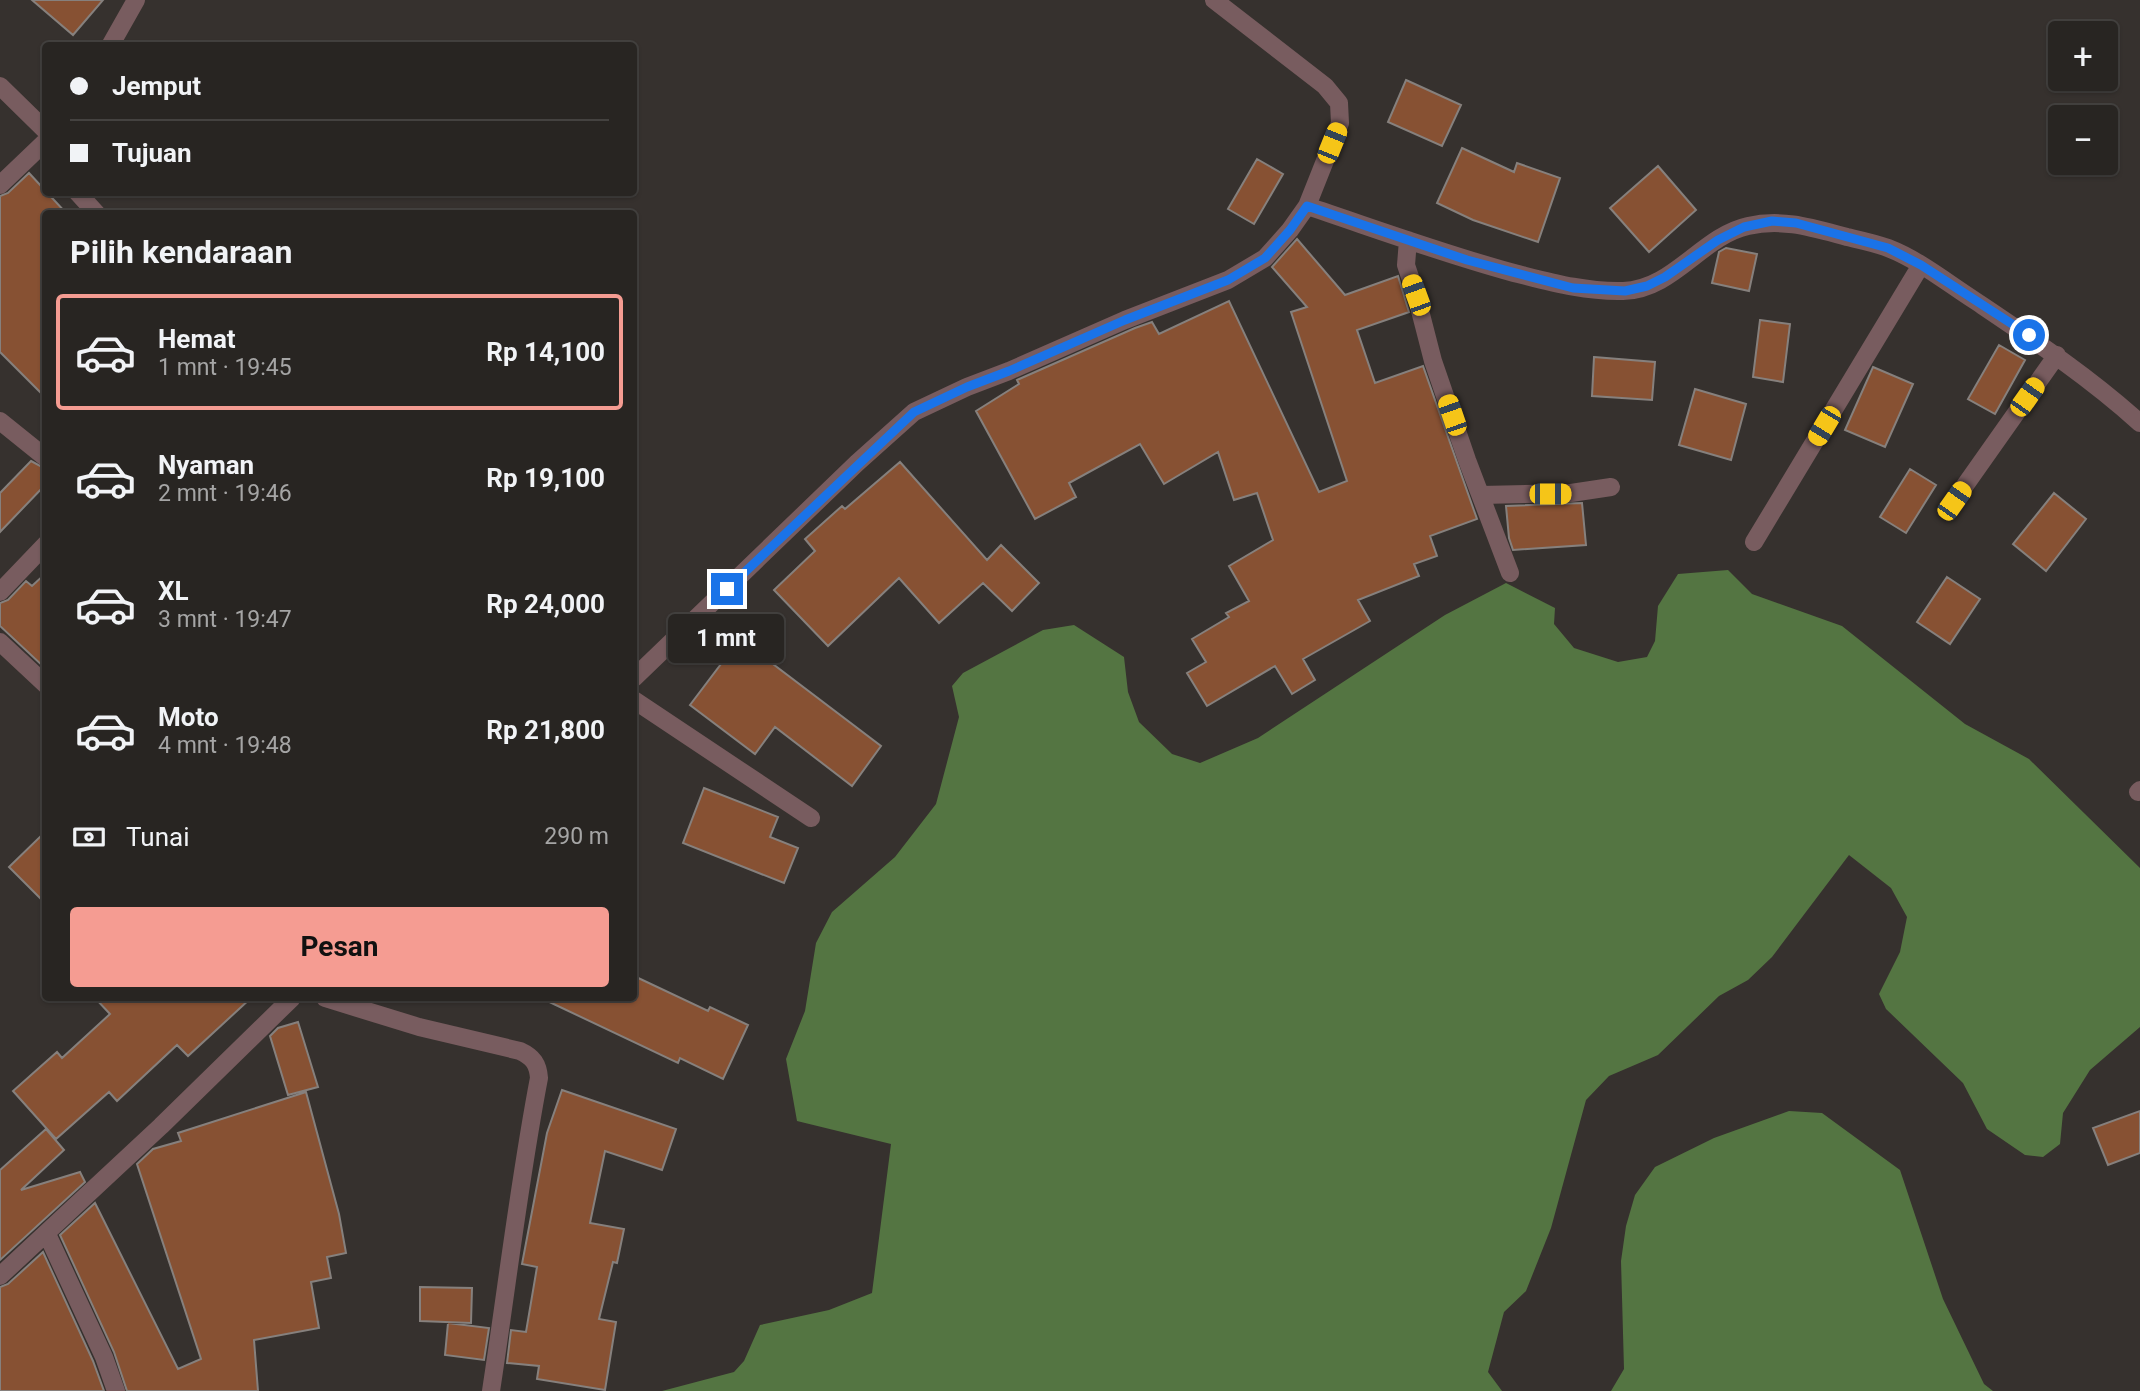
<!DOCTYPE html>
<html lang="id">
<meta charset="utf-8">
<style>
body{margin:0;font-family:Roboto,sans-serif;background:#34312f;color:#f1f3f6;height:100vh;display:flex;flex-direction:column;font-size:26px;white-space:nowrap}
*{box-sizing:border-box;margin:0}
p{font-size:23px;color:#a5a5a5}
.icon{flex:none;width:38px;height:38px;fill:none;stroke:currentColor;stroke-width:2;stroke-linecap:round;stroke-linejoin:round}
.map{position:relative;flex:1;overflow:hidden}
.sheet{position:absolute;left:42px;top:210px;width:595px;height:791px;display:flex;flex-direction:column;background:#282522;border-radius:7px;box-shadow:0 2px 5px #0004,0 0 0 2px #444240}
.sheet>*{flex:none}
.hud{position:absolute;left:42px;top:42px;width:595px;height:154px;border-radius:7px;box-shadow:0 2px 5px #0004,0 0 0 2px #444240;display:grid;align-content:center;height:154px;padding:0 28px;background:#282522}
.fabs{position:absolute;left:2048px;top:21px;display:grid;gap:14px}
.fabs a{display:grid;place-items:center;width:70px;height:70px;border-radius:7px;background:#282522;box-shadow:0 2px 5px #0004,0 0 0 2px #444240;font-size:35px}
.end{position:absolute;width:32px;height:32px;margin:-16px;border:9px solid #1a73e8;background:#fff;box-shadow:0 0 0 4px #fff}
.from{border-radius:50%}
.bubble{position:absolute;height:49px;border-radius:7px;background:#282522;box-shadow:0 2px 5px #0004,0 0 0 2px #444240;font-size:23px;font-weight:700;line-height:49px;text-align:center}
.car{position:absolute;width:21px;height:42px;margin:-21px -10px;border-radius:9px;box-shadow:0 0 5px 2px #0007;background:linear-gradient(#f5c518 24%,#345 0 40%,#f5c518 0 76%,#345 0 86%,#f5c518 0)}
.hud b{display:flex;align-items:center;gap:24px;height:66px;font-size:26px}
.hud b+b{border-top:2px solid #444240}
.hud i{width:18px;height:18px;background:#f1f3f6}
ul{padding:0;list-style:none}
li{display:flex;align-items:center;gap:21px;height:116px;margin:0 14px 10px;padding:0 14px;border:4px solid transparent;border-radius:7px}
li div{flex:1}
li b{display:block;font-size:26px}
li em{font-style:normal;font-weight:700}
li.active{border-color:#f59c92}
li>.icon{width:63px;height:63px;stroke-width:1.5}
h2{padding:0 28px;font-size:32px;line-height:84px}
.pay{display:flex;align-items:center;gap:18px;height:77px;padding:0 28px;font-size:26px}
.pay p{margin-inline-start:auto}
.action{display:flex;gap:14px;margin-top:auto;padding:14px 28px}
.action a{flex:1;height:80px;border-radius:7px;background:#f59c92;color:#111;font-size:28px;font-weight:700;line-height:80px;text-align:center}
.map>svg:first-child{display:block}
.forest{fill:#547542}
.building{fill:#875133;stroke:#86807d;stroke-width:2}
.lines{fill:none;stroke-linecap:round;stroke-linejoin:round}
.minor{stroke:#785c5f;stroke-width:18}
.route{stroke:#1a73e8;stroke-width:9}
</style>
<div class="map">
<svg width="2140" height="1391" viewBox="0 0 2140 1391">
<rect width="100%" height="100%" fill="#36312e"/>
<path class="forest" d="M 1728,570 L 1752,594 L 1842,626 L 1965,724 L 2029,759 L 2140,868 L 2140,1027 L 2090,1070 L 2063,1113 L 2060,1144 L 2043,1157 L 2025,1155 L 1987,1129 L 1963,1083 L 1886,1009 L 1879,994 L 1900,952 L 1907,917 L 1891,888 L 1849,855 L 1772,957 L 1748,980 L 1719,996 L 1658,1055 L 1609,1076 L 1586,1100 L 1551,1228 L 1526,1291 L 1504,1312 L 1488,1372 L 1502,1391 L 662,1391 L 734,1372 L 744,1361 L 760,1325 L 829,1310 L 872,1293 L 891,1144 L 797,1121 L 786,1059 L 805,1011 L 816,943 L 832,912 L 895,857 L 936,804 L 959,717 L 952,686 L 963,673 L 1043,630 L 1074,625 L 1124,657 L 1128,692 L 1139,722 L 1172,754 L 1200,763 L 1258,738 L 1445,615 L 1506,583 L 1555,608 L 1554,624 L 1574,648 L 1618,662 L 1647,657 L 1655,641 L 1658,606 L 1678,574 Z
M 1789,1111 L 1822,1113 L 1900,1170 L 1943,1299 L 1984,1384 L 1993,1391 L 1611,1391 L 1624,1369 L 1621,1261 L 1626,1226 L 1635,1195 L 1655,1167 L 1714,1138 Z"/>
<path class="building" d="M 32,0 L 103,0 L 73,35 Z
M 1406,80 L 1461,105 L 1442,146 L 1388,122 Z
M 1462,148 L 1514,172 L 1517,163 L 1560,178 L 1538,242 L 1473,220 L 1437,203 Z
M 1257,159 L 1283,174 L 1254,224 L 1228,209 Z
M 1658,166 L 1696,210 L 1649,252 L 1610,208 Z
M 29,173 L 67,214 L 46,214 L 46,398 L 0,352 L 0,196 L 8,193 Z
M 1297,239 L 1345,295 L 1398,276 L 1409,312 L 1357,330 L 1375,383 L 1423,366 L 1477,519 L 1430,536 L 1437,556 L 1414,564 L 1419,576 L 1358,600 L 1370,621 L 1303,659 L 1315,680 L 1292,694 L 1275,666 L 1207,706 L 1187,673 L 1206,662 L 1192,639 L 1229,617 L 1226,613 L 1249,601 L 1229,566 L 1273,540 L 1257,493 L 1234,500 L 1218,452 L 1164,484 L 1140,444 L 1069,483 L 1076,497 L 1035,519 L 976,411 L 1019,384 L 1017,380 L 1135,328 L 1152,322 L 1159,334 L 1229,301 L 1319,492 L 1347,481 L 1291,312 L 1307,307 L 1272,267 Z
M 1726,248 L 1757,254 L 1749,291 L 1712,283 L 1719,252 Z
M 1760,320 L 1790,324 L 1783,382 L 1753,377 Z
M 1999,345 L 2025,360 L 1995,414 L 1968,399 Z
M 1594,357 L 1655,362 L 1652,400 L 1592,396 Z
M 1873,367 L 1913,384 L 1885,447 L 1845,430 Z
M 1695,389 L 1746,404 L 1731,460 L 1679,445 Z
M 31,461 L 46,469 L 46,484 L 0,532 L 0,493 Z
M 900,462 L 987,560 L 1001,545 L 1039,583 L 1012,611 L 983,583 L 939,623 L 899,578 L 828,646 L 774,590 L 815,551 L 805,539 L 842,506 L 845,509 Z
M 1910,469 L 1936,485 L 1906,533 L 1880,517 Z
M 2054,493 L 2086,519 L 2046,571 L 2013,544 Z
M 1582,503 L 1586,545 L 1513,550 L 1509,538 L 1506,506 Z
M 46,573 L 46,669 L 0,626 L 0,603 L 8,600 L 26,581 L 32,586 Z
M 1947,577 L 1980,599 L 1950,644 L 1917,622 Z
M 740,639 L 881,746 L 852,786 L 775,727 L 755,754 L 690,705 Z
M 704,788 L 778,817 L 770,837 L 798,848 L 784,883 L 683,843 Z
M 46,831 L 46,904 L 9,867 Z
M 634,976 L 708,1011 L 710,1007 L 748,1025 L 723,1079 L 680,1058 L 678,1063 L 541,998 L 634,998 Z
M 95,998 L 251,998 L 188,1056 L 177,1045 L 117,1101 L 109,1092 L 56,1139 L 13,1091 L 57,1052 L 62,1058 L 110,1014 Z
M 298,1022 L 318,1087 L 288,1095 L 270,1036 L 278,1028 Z
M 562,1090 L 676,1129 L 662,1170 L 605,1151 L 590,1223 L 624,1229 L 617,1263 L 613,1262 L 599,1319 L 616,1322 L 605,1390 L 537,1379 L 539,1366 L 507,1363 L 511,1330 L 526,1332 L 537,1267 L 522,1264 L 547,1133 Z
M 306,1092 L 339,1214 L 346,1253 L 327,1257 L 331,1278 L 311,1282 L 319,1328 L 254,1340 L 258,1391 L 127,1391 L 114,1352 L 60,1235 L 95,1203 L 178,1369 L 201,1359 L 137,1164 L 153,1149 L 181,1141 L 178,1133 Z
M 2140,1111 L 2140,1153 L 2108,1165 L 2093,1128 Z
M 46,1129 L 64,1150 L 21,1190 L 80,1172 L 85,1182 L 0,1260 L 0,1170 Z
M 43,1252 L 93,1361 L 104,1391 L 0,1391 L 0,1287 L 8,1284 Z
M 420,1287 L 472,1288 L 471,1323 L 420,1321 Z
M 448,1323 L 489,1328 L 484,1360 L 445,1355 Z"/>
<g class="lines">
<path class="minor" d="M 110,46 L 136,0
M 0,86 L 46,131
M 0,185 L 46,141
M 77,192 L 97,214
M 1307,206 C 1376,229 1444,254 1514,273 C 1550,282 1585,292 1623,291 C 1673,290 1702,236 1748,226 C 1783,218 1813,228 1847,237 C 1860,240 1875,243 1888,248 C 1919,260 1946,282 1974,300 C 2032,339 2088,376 2140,423
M 1408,240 L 1406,265 L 1416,295 L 1433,361 L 1467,460 L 1510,573
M 0,421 L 46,458
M 1481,495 L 1571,493 L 1611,487
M 1954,501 L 2057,355
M 1754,542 L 1921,265
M 0,592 L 46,544
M 0,642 L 46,685
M 634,678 L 857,463 L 914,412 L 967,387 L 1009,371 L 1125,320 L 1228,280 L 1265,258 L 1290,230 L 1307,206 L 1340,123 L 1339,103 L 1325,86 L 1214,0
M 634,700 L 811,818
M 2138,792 L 2140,790
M 325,998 L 419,1027 L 520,1051 C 533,1057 538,1064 539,1078 C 519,1182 507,1287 491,1391
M 47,1234 L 104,1357 L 116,1391
M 0,1276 L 161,1126 L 292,998"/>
</g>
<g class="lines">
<path class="route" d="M 727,589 L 914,412 L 967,387 L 1009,371 L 1125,320 L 1228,280 L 1265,258 L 1290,230 L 1307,206 L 1467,260 L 1573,288 L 1625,291 L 1647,286 L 1665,277 L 1718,240 L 1744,227 L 1772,221 L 1796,223 L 1888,248 L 1921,265 L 2029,335"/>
</g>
</svg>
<div class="fabs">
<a>+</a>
<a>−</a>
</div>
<i class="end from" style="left:2029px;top:335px"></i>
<i class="end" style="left:727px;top:589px"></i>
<div class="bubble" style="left:668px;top:614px;width:116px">1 mnt</div>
<i class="car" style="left:1332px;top:143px;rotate:22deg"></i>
<i class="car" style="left:1416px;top:295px;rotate:340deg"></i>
<i class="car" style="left:2027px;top:397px;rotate:35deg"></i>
<i class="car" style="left:1452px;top:415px;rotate:341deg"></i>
<i class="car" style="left:1824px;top:426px;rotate:211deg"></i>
<i class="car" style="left:1550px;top:494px;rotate:90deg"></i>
<i class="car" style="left:1954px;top:501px;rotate:35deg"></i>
<div class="hud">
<b><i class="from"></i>Jemput</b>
<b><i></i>Tujuan</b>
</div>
<section class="sheet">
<h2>Pilih kendaraan</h2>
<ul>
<li class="active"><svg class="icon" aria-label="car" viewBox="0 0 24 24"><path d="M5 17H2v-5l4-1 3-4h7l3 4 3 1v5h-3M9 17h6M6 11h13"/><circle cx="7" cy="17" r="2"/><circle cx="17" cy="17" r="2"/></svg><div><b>Hemat</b><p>1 mnt · 19:45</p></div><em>Rp 14,100</em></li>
<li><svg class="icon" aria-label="car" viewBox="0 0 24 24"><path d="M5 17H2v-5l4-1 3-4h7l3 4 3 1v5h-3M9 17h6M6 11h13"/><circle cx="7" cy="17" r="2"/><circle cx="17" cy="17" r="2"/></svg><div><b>Nyaman</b><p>2 mnt · 19:46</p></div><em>Rp 19,100</em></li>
<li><svg class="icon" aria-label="car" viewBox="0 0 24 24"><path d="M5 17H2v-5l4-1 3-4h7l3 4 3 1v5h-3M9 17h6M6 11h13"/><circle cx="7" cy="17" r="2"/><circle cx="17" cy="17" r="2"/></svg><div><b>XL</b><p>3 mnt · 19:47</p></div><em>Rp 24,000</em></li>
<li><svg class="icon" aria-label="car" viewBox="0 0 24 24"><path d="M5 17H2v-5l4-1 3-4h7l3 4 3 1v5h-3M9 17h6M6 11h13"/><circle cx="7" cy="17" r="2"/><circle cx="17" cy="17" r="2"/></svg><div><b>Moto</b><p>4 mnt · 19:48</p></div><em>Rp 21,800</em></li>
</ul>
<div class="pay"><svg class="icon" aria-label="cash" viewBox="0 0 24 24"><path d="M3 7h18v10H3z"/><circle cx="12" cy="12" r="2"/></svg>Tunai<p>290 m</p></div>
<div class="action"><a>Pesan</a></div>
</section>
</div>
